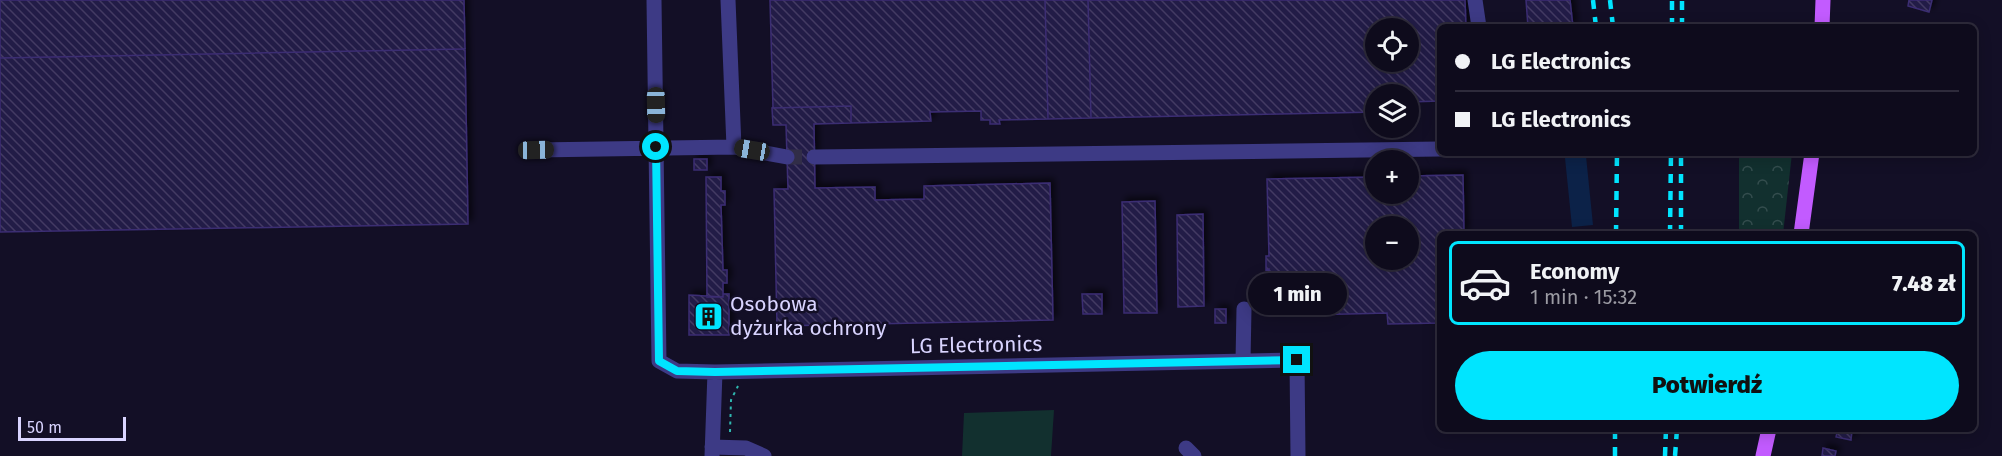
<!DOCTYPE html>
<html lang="pl">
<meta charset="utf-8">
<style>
body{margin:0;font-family:"Fira Sans",sans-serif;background:#171425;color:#f1f3f6;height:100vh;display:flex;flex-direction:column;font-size:22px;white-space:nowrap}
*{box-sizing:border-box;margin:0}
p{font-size:20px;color:#9b9ba3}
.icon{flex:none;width:33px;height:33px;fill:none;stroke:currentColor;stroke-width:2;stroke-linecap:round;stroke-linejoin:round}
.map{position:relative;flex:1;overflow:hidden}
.drawer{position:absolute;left:1437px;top:231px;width:540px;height:201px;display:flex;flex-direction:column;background:#0e0b1c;border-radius:9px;box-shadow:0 3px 15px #0003,0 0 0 2px #2e2b3b}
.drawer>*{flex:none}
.banner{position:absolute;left:1437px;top:24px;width:540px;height:132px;border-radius:9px;box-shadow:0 3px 15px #0003,0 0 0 2px #2e2b3b;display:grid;align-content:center;height:132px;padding:0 18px;background:#0e0b1c}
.controls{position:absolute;left:1365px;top:18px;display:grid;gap:12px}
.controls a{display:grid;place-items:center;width:54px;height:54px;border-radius:50%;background:#0e0b1c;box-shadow:0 3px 15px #0003,0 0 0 2px #2e2b3b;font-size:30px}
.scale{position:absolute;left:18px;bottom:15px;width:108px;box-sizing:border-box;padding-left:6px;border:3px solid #d9d4ff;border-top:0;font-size:16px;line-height:21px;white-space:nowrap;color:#d9d4ff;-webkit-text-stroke:4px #130f26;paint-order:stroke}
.end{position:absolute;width:27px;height:27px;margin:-14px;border:8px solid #00e5ff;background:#111;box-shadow:0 0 0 3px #111}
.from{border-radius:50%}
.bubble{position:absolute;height:42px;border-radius:21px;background:#0e0b1c;box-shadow:0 3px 15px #0003,0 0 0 2px #2e2b3b;font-size:20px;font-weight:800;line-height:42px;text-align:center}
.car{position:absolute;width:18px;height:36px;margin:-18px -9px;border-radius:8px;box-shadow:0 0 4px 2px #0007;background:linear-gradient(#222 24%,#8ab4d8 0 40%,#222 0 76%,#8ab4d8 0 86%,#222 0)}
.banner b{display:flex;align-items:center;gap:21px;height:57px;font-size:22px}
.banner b+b{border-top:2px solid #2e2b3b}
.banner i{width:15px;height:15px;background:#f1f3f6}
ul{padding:10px 0 0;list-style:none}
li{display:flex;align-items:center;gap:18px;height:84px;margin:0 12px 9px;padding:0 6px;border:3px solid #2e2b3b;border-radius:9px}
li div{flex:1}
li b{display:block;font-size:22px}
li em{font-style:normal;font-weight:800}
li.active{border-color:#00e5ff}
li>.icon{width:54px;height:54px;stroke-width:1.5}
.button{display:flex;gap:12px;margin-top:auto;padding:12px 18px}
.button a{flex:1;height:69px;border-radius:36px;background:#00e5ff;color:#111;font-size:24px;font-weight:800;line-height:69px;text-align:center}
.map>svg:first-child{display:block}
.green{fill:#12302f}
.forest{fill:url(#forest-crowns)}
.water{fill:#0c2248}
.building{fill:url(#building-back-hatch);stroke:#3b2d73;stroke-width:1.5;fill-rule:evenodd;filter:url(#shadow)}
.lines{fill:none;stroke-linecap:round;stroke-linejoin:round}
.minor-tunnel{stroke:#312d47;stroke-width:15;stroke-dasharray:15 8;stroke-linecap:butt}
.path{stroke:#2fb8b0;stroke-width:2;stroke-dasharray:3 4.5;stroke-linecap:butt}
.minor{stroke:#3d3a85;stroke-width:15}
.major{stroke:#c25bff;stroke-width:15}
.rail{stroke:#00e5ff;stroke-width:4.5;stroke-dasharray:9 8;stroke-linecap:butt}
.route{stroke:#00e5ff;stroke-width:8}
.labels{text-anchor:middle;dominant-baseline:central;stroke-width:5;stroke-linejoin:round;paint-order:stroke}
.poi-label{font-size:21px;fill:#d9d4ff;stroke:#130f26;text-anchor:start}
.street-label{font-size:21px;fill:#d9d4ff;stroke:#130f26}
</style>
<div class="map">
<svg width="2002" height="456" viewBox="0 0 2002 456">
<defs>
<pattern id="forest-crowns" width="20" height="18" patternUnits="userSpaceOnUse" patternTransform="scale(1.5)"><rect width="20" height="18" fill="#12302f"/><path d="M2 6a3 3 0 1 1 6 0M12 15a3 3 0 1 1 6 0" fill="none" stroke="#344d4e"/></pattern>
<pattern id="building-back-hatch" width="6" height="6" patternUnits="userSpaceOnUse" patternTransform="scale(1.5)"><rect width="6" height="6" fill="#241b47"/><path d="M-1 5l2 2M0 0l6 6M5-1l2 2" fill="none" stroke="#433b63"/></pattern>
<filter id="shadow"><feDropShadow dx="4" dy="-4" stdDeviation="3" flood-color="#0009"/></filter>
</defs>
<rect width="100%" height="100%" fill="#130f26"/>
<path class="green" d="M 1054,410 L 1051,456 L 962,456 L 964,413 Z"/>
<path class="forest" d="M 1739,153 L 1792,153 L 1783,234 L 1739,234 Z"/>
<path class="water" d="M 1586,156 L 1593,225 L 1572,227 L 1565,158 Z"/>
<path class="building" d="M 0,0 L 464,0 L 465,49 L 0,58 Z
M 770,0 L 1045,0 L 1048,119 L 999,120 L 1000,124 L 990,124 L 990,120 L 981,120 L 981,111 L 930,112 L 931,121 L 851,123 L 851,106 L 773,108 Z
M 1045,0 L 1088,0 L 1091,118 L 1048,119 Z
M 1088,0 L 1465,0 L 1466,27 L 1440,27 L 1440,101 L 1408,102 L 1408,94 L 1376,94 L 1376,112 L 1091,118 ZM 1376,28 L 1408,28 L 1408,62 L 1376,62 Z
M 1526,0 L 1570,0 L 1573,27 L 1528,27 Z
M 1909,0 L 1932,0 L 1929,12 L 1908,6 Z
M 465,49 L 468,224 L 0,232 L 0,58 Z
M 851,106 L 851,123 L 814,124 L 815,188 L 875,187 L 875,200 L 924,199 L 924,186 L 1050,183 L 1053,320 L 777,326 L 774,189 L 788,189 L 786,125 L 773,125 L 772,108 Z
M 694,159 L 707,159 L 707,170 L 694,170 Z
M 1463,175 L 1464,234 L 1440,234 L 1440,323 L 1388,324 L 1387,313 L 1270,316 L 1269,269 L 1266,270 L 1266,256 L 1269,256 L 1267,179 L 1376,177 L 1376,194 L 1408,194 L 1408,176 ZM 1376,226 L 1408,226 L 1408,260 L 1376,260 Z
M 706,177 L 721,177 L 721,191 L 725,191 L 725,205 L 721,205 L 723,270 L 727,270 L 727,283 L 723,283 L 723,297 L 707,297 Z
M 1155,201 L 1157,313 L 1124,313 L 1122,202 Z
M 1203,214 L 1204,306 L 1178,307 L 1177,215 Z
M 723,294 L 729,294 L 729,335 L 689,335 L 689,295 L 723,297 Z
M 1082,294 L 1102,294 L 1102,314 L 1083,314 Z
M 1215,309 L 1226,309 L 1226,323 L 1215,323 Z
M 1838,429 L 1852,429 L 1851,440 L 1836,437 Z
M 1823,448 L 1836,451 L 1835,456 L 1822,456 Z"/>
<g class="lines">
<path class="minor-tunnel" d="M 787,157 L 814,157"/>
<path class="path" d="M 730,432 L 731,400 L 738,386"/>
<path class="minor" d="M 654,0 L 659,361 L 677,371 L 715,372 L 1297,360 L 1298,456
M 728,0 L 734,147
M 1475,0 L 1479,27
M 536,150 L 734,147 L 787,157
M 814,157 L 1440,149
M 1243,361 L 1244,309
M 712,447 L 746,448 L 764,456
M 1186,448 L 1194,456
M 712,456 L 715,372"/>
<path class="major" d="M 1822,27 L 1823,0
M 1801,234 L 1812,153
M 1763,456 L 1769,429"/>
<path class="rail" d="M 1593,0 L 1596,27
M 1610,0 L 1613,27
M 1672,27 L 1672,0
M 1682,27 L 1682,0
M 1616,234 L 1617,153
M 1670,234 L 1671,153
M 1681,234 L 1681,153
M 1615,456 L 1615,429
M 1665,456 L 1666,429
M 1675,456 L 1677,429"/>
</g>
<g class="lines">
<path class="route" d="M 656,147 L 659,361 L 677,371 L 715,372 L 1297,360"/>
</g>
<defs>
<symbol id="building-square" viewBox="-11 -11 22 22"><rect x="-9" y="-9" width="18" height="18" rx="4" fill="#00e5ff" stroke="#130f26"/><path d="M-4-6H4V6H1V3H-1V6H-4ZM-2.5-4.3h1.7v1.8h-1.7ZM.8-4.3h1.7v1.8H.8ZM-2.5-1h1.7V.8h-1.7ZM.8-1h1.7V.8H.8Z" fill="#111"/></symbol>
</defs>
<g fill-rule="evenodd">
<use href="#building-square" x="692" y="300" width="33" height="33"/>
</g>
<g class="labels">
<g class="poi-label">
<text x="730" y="304">Osobowa<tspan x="730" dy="24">dyżurka ochrony</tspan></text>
</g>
<g class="street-label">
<text transform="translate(976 345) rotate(-1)">LG Electronics</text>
</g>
</g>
</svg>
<div class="controls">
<a><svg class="icon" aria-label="locate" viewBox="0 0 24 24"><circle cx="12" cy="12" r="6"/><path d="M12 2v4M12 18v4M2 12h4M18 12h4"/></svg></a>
<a><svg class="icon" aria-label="layers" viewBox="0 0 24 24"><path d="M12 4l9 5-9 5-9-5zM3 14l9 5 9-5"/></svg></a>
<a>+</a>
<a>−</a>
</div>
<div class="scale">50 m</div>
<i class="end from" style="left:656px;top:147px"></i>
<i class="end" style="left:1297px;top:360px"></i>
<div class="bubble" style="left:1248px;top:273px;width:99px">1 min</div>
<i class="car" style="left:656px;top:105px;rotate:179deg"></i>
<i class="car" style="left:536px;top:150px;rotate:89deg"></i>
<i class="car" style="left:752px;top:150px;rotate:280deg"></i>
<div class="banner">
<b><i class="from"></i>LG Electronics</b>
<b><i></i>LG Electronics</b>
</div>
<section class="drawer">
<ul>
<li class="active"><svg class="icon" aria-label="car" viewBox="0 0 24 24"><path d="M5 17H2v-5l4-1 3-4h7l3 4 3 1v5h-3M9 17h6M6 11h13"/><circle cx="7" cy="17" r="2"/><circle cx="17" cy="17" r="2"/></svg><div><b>Economy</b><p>1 min · 15:32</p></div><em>7.48 zł</em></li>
</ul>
<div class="button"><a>Potwierdź</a></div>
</section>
</div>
